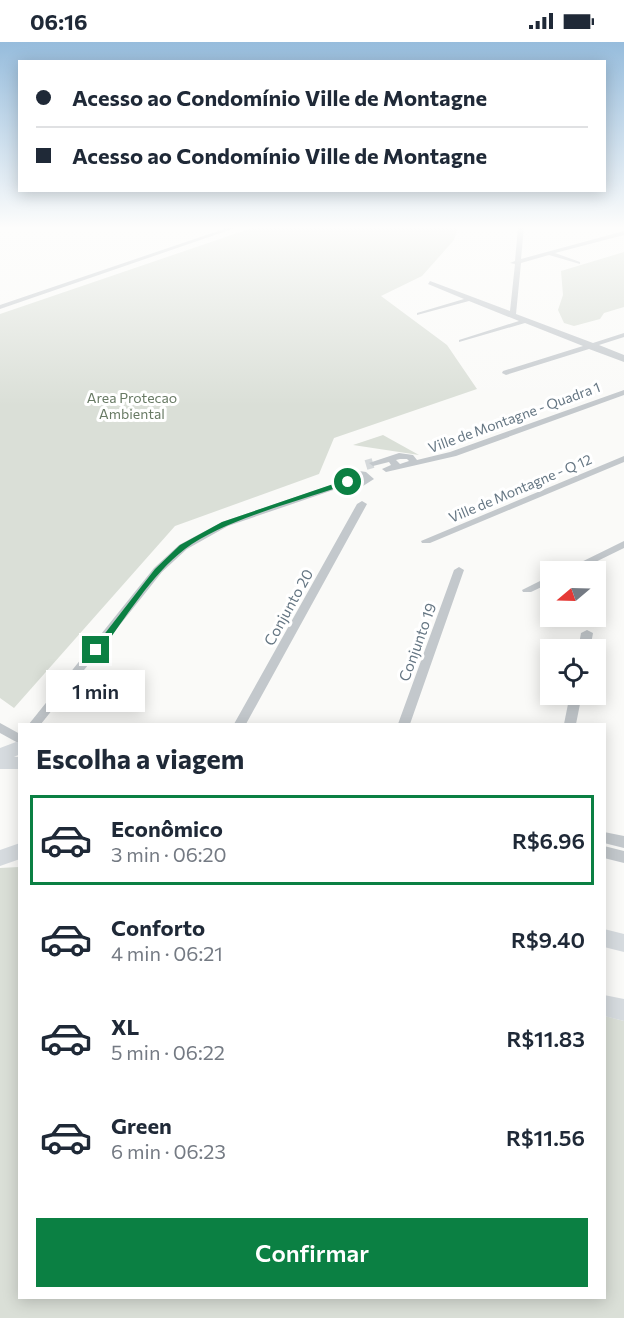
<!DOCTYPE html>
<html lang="pt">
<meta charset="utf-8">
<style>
body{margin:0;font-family:Commissioner,sans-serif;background:#f2f2f3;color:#1f2937;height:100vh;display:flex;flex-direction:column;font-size:22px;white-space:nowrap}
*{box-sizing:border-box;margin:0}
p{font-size:20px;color:#747a83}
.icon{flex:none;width:33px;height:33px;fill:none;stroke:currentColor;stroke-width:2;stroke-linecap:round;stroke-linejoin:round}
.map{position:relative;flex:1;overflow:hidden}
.side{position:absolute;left:18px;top:681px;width:588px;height:576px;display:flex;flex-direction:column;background:#fff;border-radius:0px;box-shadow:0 3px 15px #0003}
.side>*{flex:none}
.banner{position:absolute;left:18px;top:18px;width:588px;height:132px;border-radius:0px;box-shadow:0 3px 15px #0003;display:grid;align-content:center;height:132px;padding:0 18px;background:#fff}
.needle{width:39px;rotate:251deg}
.controls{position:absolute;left:540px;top:519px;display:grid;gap:12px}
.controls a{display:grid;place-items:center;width:66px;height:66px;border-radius:0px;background:#fff;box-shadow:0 3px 15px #0003;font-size:30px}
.end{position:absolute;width:27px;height:27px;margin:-14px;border:8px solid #0b8043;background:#fff;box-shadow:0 0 0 3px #fff}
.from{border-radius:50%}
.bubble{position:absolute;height:42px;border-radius:0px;background:#fff;box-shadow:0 3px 15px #0003;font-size:20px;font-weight:600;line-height:42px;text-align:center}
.banner b{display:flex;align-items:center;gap:21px;height:57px;font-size:22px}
.banner b+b{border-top:2px solid #e0e1e3}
.banner i{width:15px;height:15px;background:#1f2937}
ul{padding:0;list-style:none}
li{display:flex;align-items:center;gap:18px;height:90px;margin:0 12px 9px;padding:0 6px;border:3px solid transparent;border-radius:0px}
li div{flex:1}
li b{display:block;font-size:22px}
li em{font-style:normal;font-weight:600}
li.active{border-color:#0b8043}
li>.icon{width:54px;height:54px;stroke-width:1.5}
h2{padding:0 18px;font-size:27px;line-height:72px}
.action{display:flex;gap:12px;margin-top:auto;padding:12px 18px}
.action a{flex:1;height:69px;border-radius:0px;background:#0b8043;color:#fff;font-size:24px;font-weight:600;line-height:69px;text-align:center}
.status{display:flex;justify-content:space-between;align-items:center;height:42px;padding:0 30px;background:#fff;direction:ltr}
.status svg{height:16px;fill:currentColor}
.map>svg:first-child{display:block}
.green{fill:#dadfd7}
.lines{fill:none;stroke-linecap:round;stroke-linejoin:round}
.minor-tunnel{stroke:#d5d9db;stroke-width:10;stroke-dasharray:10 4.5;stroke-linecap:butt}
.minor{fill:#c3c8cc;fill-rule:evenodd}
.major{fill:#d6dbdf;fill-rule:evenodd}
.route{fill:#0b8043}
.labels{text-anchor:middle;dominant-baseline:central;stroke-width:6;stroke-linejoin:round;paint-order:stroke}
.far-park-label{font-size:14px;fill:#687a64;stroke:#fff}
.far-street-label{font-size:14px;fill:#657683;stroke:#fff}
.street-label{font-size:15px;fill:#657683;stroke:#fff}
</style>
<div class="status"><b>06:16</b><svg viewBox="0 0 49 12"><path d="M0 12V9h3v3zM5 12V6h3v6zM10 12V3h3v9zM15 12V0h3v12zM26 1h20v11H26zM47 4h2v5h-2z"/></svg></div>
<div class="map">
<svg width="624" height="1276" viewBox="0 0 624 1276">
<rect width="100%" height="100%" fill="#fafaf8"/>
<path class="green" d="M 255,185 L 458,185 L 454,198 L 422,234 L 381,254 L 447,303 L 477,347 L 334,396 L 319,432 L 175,484 L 14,666 L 0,656 L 0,272 Z
M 624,210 L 624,265 L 604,271 L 600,277 L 574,284 L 564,281 L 558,268 L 563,253 L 561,229 Z
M 383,393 L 419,413 L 353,403 Z
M 19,825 L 20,1256 L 604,1256 L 605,974 L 624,979 L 624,1276 L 0,1276 L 0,826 Z"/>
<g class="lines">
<path class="minor-tunnel" d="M 366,423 L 373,421"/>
<path class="minor" d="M 230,185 L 238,185 L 0,267 L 0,263 Z
M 518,185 L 524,185 L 521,217 L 624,189 L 624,193 L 555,211 L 580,220 L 580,222 L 549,213 L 521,221 L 516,272 L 593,301 L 624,291 L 624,295 L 599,303 L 624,313 L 624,320 L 589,307 L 506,333 L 502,331 L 503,329 L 583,304 L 525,281 L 459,300 L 459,298 L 519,279 L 469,259 L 417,273 L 417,271 L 464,257 L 428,242 L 430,239 L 510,269 L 515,222 L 510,221 L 515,219 Z
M 624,348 L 624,353 L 456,414 L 386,430 L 382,427 L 391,423 L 389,420 L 373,424 L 369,421 L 399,411 L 413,413 L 417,418 L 450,410 ZM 400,417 L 407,417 L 409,419 L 400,422 L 396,418 Z
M 624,414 L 624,420 L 430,501 L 422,501 L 421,499 Z
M 353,428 L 366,430 L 374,437 L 363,444 L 348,443 L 228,484 L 187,507 L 162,530 L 41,682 L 29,682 L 154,526 L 179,503 L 222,480 L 343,439 L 342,436 ZM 355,434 L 363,437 L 353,438 L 351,436 Z
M 362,459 L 367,462 L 246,682 L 234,682 L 357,462 Z
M 624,499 L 624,506 L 575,530 L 561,530 Z
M 459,525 L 464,528 L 410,682 L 398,682 L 454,528 Z
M 550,534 L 550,541 L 531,550 L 523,550 L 522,548 Z
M 587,588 L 593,591 L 590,608 L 578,608 L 581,591 Z
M 570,652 L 582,652 L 576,682 L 564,682 Z
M 0,681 L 20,692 L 20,702 L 0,691 Z
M 604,790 L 624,794 L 624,806 L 604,801 Z
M 604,804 L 624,809 L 624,821 L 604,816 Z"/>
<path class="major" d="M 16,700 L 20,701 L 20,712 L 14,715 L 20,715 L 20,727 L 0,727 L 0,706 Z
M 20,801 L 20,817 L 0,824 L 0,808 Z
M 604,887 L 624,892 L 624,910 L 604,905 Z
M 604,953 L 624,957 L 624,979 L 604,974 Z"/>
</g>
<linearGradient id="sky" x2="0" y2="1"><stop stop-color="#96bcdc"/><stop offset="0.51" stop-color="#fdfdfc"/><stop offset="1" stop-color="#fdfdfc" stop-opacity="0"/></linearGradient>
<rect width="624" height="364" fill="url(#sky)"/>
<path class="route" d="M 348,437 L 351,441 C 303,458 224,477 185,507 C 150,534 126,576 100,610 L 92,608 L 155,527 L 180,503 L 222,480 Z"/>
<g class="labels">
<g class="far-park-label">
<text x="132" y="355">Area Protecao<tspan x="132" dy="16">Ambiental</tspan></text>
</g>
<g class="far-street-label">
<text transform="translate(514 375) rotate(-20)">Ville de Montagne - Quadra 1</text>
<text transform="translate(520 446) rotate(-23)">Ville de Montagne - Q 12</text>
</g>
<g class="street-label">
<text transform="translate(288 565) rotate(-61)">Conjunto 20</text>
<text transform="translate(417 600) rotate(-70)">Conjunto 19</text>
</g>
</g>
</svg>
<div class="controls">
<a><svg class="needle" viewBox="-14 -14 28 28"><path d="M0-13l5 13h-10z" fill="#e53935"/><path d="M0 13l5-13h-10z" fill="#747a83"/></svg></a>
<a><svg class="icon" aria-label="locate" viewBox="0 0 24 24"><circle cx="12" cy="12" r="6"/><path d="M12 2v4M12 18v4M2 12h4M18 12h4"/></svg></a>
</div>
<i class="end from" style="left:348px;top:440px"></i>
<i class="end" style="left:96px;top:608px"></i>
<div class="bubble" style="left:46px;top:628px;width:99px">1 min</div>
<div class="banner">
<b><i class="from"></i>Acesso ao Condomínio Ville de Montagne</b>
<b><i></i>Acesso ao Condomínio Ville de Montagne</b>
</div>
<section class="side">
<h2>Escolha a viagem</h2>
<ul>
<li class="active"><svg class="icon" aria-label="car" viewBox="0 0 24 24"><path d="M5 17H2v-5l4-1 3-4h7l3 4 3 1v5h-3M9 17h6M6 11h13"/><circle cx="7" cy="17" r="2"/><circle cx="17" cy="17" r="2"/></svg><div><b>Econômico</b><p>3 min · 06:20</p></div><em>R$6.96</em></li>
<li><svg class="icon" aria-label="car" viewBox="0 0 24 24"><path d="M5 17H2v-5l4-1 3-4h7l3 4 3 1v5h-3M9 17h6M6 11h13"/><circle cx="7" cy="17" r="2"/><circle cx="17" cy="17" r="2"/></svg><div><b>Conforto</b><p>4 min · 06:21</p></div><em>R$9.40</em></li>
<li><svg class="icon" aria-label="car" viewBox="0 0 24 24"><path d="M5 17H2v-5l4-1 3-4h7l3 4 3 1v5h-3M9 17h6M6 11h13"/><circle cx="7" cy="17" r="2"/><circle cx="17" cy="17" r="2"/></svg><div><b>XL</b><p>5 min · 06:22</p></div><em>R$11.83</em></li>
<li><svg class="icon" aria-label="car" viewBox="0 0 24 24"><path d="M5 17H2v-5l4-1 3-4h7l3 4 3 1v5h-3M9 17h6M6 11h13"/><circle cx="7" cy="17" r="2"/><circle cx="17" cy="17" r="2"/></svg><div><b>Green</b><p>6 min · 06:23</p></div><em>R$11.56</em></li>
</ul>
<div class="action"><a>Confirmar</a></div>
</section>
</div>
